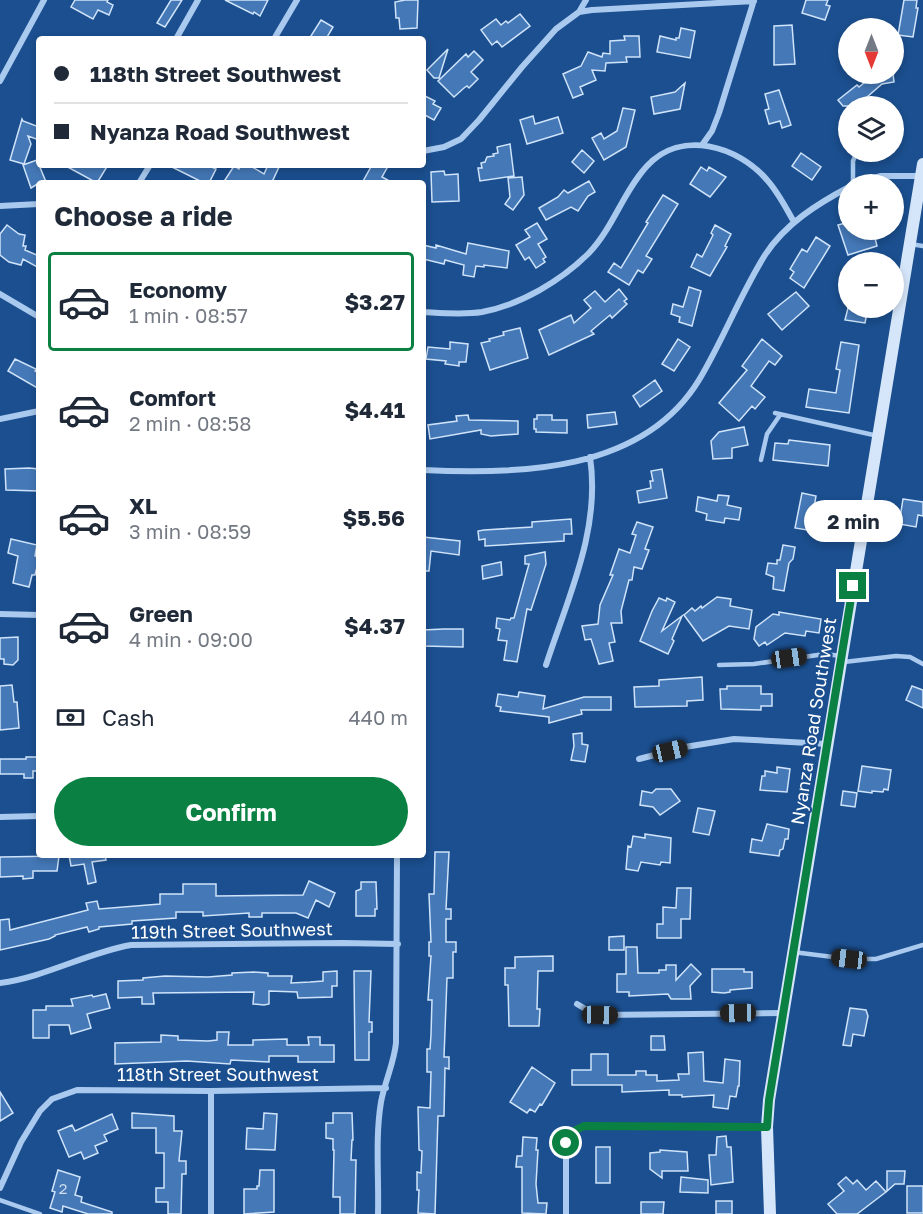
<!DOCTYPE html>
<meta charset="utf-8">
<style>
body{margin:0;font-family:"Golos Text",sans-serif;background:#f6f6f7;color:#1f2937;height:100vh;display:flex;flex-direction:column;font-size:22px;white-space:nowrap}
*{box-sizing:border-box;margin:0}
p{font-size:20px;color:#747a83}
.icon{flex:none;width:33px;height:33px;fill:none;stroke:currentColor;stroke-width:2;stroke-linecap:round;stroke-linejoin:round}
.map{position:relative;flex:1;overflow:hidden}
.sheet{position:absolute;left:36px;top:180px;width:390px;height:678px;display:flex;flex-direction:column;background:#fff;border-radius:6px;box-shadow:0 3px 9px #0003}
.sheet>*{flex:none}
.top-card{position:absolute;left:36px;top:36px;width:390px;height:132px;border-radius:6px;box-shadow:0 3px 9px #0003;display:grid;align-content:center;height:132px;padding:0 18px;background:#fff}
.needle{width:39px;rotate:180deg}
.fabs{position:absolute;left:838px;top:18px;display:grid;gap:12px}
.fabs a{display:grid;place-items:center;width:66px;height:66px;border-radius:50%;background:#fff;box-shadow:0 3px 9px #0003;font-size:30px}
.end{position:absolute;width:27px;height:27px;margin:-14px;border:8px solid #0b8043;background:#fff;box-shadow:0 0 0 3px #fff}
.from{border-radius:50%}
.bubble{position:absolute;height:42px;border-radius:21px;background:#fff;box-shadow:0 3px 9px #0003;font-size:20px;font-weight:700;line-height:42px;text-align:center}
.car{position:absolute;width:18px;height:36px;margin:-18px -9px;border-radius:8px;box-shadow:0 0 4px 2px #0007;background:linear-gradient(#222 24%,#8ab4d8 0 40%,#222 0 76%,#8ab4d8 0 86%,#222 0)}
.top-card b{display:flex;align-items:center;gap:21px;height:57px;font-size:22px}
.top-card b+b{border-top:2px solid #e0e1e3}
.top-card i{width:15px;height:15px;background:#1f2937}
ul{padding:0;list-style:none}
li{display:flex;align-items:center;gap:18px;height:99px;margin:0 12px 9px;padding:0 6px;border:3px solid transparent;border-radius:6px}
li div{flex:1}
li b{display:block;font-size:22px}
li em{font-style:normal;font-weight:700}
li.on{border-color:#0b8043}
li>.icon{width:54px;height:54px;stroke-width:1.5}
h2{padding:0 18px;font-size:27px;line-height:72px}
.pay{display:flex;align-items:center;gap:15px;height:66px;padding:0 18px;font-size:22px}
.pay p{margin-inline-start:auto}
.button{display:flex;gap:12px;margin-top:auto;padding:12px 18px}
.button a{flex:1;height:69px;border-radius:36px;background:#0b8043;color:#fff;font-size:24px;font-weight:700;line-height:69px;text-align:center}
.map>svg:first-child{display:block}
.building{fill:#4478b7;stroke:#cfe3fa;stroke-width:1.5}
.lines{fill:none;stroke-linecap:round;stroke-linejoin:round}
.lane{stroke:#a9c9ee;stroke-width:4.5}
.street{stroke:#a9c9ee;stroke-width:6}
.secondary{stroke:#d6e6fa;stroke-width:12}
.route{stroke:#0b8043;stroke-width:8}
.labels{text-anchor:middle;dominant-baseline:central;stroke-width:4.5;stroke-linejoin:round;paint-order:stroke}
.number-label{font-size:15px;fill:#d0dded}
.street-label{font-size:18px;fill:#fff;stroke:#1b4f8f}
</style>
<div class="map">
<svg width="923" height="1214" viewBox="0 0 923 1214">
<rect width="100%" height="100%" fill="#1b4f8f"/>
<path class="building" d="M 75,0 L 108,0 L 107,2 L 113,5 L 109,15 L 98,10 L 93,19 L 71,7 Z
M 171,0 L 182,0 L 165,27 L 157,23 Z
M 225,0 L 268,0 L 260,16 L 254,12 L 253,14 Z
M 405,0 L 418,0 L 417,28 L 400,29 L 399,18 L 396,18 L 395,2 Z
M 806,0 L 828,0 L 826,5 L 830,6 L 825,20 L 802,13 Z
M 904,0 L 917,0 L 916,8 L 918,8 L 913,37 L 898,35 Z
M 520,14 L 530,26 L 502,47 L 497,41 L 492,45 L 481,30 L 496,19 L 501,25 L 506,21 L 508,23 Z
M 321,20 L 333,27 L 326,39 L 309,39 Z
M 792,25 L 795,64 L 774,65 L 774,26 Z
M 681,28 L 695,31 L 690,58 L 657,52 L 660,36 L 676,40 L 676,38 L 679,38 Z
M 624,36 L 639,36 L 640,57 L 626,57 L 627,62 L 606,63 L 605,71 L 592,70 L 596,80 L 580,87 L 583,94 L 573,98 L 563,74 L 581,66 L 588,52 L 602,57 L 603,53 L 610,54 L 610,41 L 625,40 Z
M 448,49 L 439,78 L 434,78 L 427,70 Z
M 474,51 L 483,60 L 471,72 L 478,79 L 469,88 L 467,86 L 464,88 L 454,97 L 438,81 L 466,54 L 468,57 Z
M 875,74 L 893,74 L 894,82 L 882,84 L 867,97 L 869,99 L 860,106 L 843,106 L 838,100 L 857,85 L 859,87 Z
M 685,83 L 680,109 L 654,114 L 651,97 L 675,92 Z
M 779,90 L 791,125 L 782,128 L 780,121 L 769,124 L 765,110 L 769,109 L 765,94 Z
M 423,95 L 435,101 L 433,104 L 441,108 L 434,120 L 423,114 Z
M 623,108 L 635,110 L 626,147 L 604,160 L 592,138 L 601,133 L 604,139 L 617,131 Z
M 533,116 L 535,124 L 558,117 L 563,133 L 527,144 L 520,120 Z
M 22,119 L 23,121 L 39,127 L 39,140 L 28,136 L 31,144 L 24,164 L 10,160 Z
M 510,144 L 514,176 L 480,181 L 478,168 L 482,168 L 481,163 L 485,162 L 487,157 L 494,156 L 493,154 L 498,153 L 497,147 Z
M 582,150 L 594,161 L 584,173 L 572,162 Z
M 801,153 L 821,167 L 812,180 L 792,166 Z
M 37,160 L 46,182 L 39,183 L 31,188 L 23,165 Z
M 64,165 L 108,165 L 97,183 Z
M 168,165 L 207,165 L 216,169 L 209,183 L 204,183 Z
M 241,165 L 249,165 L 264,174 L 268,165 L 280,165 L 273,180 L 278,183 L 223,183 L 234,166 L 239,169 Z
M 372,165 L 383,165 L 387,168 L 382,177 L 393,183 L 362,183 Z
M 701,167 L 707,171 L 709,167 L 726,177 L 710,197 L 690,184 Z
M 444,171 L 445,175 L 458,174 L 459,201 L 432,202 L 431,172 Z
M 522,177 L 524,195 L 513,210 L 505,204 L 510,197 L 508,178 Z
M 589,181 L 595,192 L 588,196 L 578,211 L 571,207 L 546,220 L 539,208 L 558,197 L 564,190 L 568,193 Z
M 663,195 L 678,204 L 646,256 L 652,259 L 643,273 L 638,270 L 629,285 L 608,272 L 614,263 L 621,268 L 648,223 L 646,222 Z
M 849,222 L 849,230 L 873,230 L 877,246 L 848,255 L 838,225 Z
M 537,223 L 547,239 L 538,244 L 546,257 L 543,259 L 545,262 L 536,268 L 529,257 L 525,260 L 516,245 L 530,237 L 525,230 Z
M 7,225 L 19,234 L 25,235 L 23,246 L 26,246 L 25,250 L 39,256 L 39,268 L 23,259 L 21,265 L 9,262 L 0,255 L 0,234 Z
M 715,225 L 731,234 L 725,246 L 727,247 L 710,276 L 691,267 L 697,254 L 702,257 L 713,235 L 711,233 Z
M 816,237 L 830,246 L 804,288 L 790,278 L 794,272 L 790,269 L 802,249 L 807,252 Z
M 468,243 L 509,251 L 507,268 L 484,265 L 484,267 L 476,266 L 474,277 L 463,275 L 464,265 L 445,260 L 444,264 L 423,259 L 423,245 L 436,248 L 436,245 L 466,254 Z
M 689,287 L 701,291 L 692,326 L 679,322 L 680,317 L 671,314 L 673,304 L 683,307 Z
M 619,289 L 627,299 L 624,301 L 627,304 L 612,318 L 610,315 L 591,331 L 594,334 L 549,355 L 539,330 L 571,315 L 574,323 L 591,308 L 584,300 L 595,291 L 605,302 Z
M 796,292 L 809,306 L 782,330 L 768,314 Z
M 848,308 L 868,308 L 865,323 L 845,320 Z
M 520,328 L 528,358 L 490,370 L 481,343 L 490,341 L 489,339 L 504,335 L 503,332 Z
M 678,339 L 690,347 L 674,371 L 662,364 Z
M 762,339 L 782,356 L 775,365 L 769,361 L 751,386 L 765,397 L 755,409 L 752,406 L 739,421 L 719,403 L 747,370 L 742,366 Z
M 450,342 L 468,344 L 466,362 L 459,362 L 459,366 L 445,364 L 446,361 L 426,359 L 428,347 L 450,349 Z
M 841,342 L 859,345 L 849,413 L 806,407 L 809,389 L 836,393 L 840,370 L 836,369 Z
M 15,359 L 36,369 L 35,371 L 39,373 L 39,389 L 8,371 Z
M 655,380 L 662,391 L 640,407 L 633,396 Z
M 615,412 L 617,424 L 588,428 L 587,415 Z
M 468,415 L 469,420 L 518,421 L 518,434 L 491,436 L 481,434 L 481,430 L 430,439 L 428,425 L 457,421 L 456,416 Z
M 537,415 L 552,415 L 552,420 L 567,420 L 567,433 L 536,432 L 536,429 L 534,429 L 534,419 L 537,419 Z
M 744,427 L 748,445 L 732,448 L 732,458 L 713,459 L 711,441 L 719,432 Z
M 789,440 L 830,445 L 828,466 L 773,460 L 775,443 L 788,444 Z
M 29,468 L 39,469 L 39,491 L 6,490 L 5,469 Z
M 662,469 L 667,498 L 639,503 L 637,491 L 651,488 L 650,481 L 653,481 L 651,471 Z
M 802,493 L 816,496 L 811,524 L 808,523 L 807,530 L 795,528 Z
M 718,495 L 729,496 L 727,505 L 741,508 L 739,520 L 725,518 L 724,523 L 706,520 L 707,514 L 696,511 L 698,497 L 717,501 Z
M 903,499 L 923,502 L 923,516 L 918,515 L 916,527 L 899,524 Z
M 571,519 L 572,534 L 564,534 L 564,541 L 485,546 L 485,539 L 479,540 L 478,531 L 484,530 L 532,527 L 532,522 Z
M 637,522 L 653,527 L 645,549 L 649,550 L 642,569 L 634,567 L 632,580 L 629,580 L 621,611 L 622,623 L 611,623 L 615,642 L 609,643 L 613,661 L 599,664 L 591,639 L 585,640 L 582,626 L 598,624 L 600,605 L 613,575 L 610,575 L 619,549 L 630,553 L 636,535 L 632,534 Z
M 423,537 L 460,541 L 459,555 L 431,551 L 429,571 L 423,571 Z
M 11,539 L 37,545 L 35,556 L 39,557 L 39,559 L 35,575 L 32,575 L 29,587 L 13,583 L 18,556 L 8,553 Z
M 783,545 L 795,547 L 793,559 L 789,563 L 784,591 L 773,589 L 774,577 L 766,574 L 768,563 L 777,564 L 777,560 L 780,560 Z
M 545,552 L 546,564 L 531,610 L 527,609 L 517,662 L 504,660 L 507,641 L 498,640 L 500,629 L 496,628 L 497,618 L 510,620 L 511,618 L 514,618 L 529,564 L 525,564 L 525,556 Z
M 501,562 L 502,575 L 483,579 L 482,566 Z
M 717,597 L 731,599 L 730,606 L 752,610 L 749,629 L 729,626 L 703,641 L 684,615 L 692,608 L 695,611 L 701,606 L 702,608 Z
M 659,598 L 666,601 L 667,598 L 675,602 L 662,631 L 682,616 L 672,639 L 674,641 L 668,654 L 640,641 L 652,611 Z
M 779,612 L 821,619 L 819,633 L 806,631 L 805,636 L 785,633 L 767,645 L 765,642 L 759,646 L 754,639 L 756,627 L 773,614 L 779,615 Z
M 444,629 L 463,629 L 463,647 L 423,646 L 423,630 Z
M 18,637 L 18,660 L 13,665 L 4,664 L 4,659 L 0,659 L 0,638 Z
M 702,677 L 703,700 L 687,701 L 687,706 L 635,707 L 634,687 L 659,686 L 659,680 Z
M 12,685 L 14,702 L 17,702 L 19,728 L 0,730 L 0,686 Z
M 727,686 L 761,686 L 761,694 L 772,694 L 772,706 L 761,706 L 761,710 L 721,709 L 720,689 L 727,689 Z
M 912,686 L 923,690 L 923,708 L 906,700 Z
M 519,692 L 545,696 L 543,709 L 584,697 L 611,697 L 611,710 L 581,710 L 582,714 L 549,723 L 549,717 L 500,711 L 501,707 L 496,706 L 498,694 L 518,697 Z
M 582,733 L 582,744 L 588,745 L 585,762 L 571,760 L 574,746 L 573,734 Z
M 26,757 L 39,757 L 39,771 L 33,771 L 33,778 L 24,778 L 24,774 L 0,774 L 0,759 L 26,759 Z
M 862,766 L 891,770 L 888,790 L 884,789 L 883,792 L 872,791 L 872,793 L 858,791 Z
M 777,767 L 790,769 L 787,792 L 760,790 L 762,776 L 765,776 L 765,771 L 777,773 Z
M 656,789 L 671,789 L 680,801 L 660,815 L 653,807 L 640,805 L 642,791 L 652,793 Z
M 843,791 L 857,793 L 855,807 L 841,805 Z
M 698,808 L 715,811 L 709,835 L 693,832 Z
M 767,824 L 789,829 L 788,839 L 785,839 L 783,849 L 780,850 L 779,856 L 750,852 L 752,839 L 762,841 Z
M 645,834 L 671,838 L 670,863 L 661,862 L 660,865 L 641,862 L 638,871 L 626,869 L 628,846 L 631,847 L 633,836 L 645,838 Z
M 435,852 L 449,852 L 446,909 L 451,909 L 451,919 L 446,919 L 446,942 L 456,942 L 456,952 L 453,952 L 453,978 L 447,978 L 444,1057 L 449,1057 L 449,1069 L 445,1068 L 444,1116 L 438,1116 L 435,1214 L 418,1213 L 419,1190 L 417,1190 L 417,1172 L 421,1173 L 422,1151 L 419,1150 L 418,1107 L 430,1108 L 431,1072 L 427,1072 L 427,1049 L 430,1049 L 431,1035 L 432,1000 L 428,1000 L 431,956 L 429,956 L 429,942 L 431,942 L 429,894 L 434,894 Z
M 69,855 L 105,855 L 106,860 L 92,862 L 96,882 L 88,884 L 84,864 L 71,866 Z
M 59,856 L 57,871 L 33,871 L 33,878 L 23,879 L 23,876 L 0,877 L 0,857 Z
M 309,881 L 335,893 L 329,907 L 316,900 L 308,918 L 296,913 L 262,913 L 262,917 L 249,917 L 249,913 L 203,916 L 203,912 L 176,912 L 176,918 L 132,921 L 132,924 L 99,927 L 99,929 L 89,932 L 87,927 L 55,935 L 55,936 L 49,939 L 0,950 L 0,920 L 9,919 L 10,930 L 88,910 L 86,903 L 97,901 L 99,909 L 160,904 L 160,894 L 183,894 L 183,884 L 216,884 L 216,896 L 303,895 Z
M 361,882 L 376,882 L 377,909 L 375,909 L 375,916 L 356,916 L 356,891 L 361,889 Z
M 677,888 L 691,888 L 690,919 L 681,919 L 681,938 L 657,938 L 657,924 L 663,924 L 663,907 L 676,908 Z
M 624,936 L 624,950 L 609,950 L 609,937 Z
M 626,947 L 637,947 L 638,973 L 659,973 L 659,970 L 666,970 L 666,965 L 676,965 L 676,980 L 691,964 L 701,974 L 690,986 L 691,999 L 671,999 L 668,994 L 629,996 L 629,992 L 617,992 L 617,974 L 626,974 Z
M 553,956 L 553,971 L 538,971 L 537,1009 L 540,1009 L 539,1026 L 509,1026 L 508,985 L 505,985 L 505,968 L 515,968 L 515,957 Z
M 712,969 L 744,969 L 744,972 L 752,972 L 752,988 L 730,990 L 730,992 L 724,993 L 712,992 Z
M 337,971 L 337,986 L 332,986 L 332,997 L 298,998 L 297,992 L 269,991 L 269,1004 L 264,1005 L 253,1004 L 254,992 L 153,993 L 154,1004 L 142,1004 L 142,997 L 118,998 L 118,981 L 143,980 L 143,978 L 165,976 L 208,977 L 232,975 L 232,973 L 254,972 L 268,973 L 268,976 L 292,976 L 291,983 L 310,982 L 323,981 L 323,972 Z
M 354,971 L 371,971 L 369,1022 L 372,1022 L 372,1032 L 369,1032 L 369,1060 L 355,1060 Z
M 106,994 L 110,1008 L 87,1014 L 91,1028 L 71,1034 L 69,1025 L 49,1025 L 49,1038 L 33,1038 L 33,1010 L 46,1010 L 46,1006 L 73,1006 L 71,999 L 92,995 L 93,997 Z
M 850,1008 L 866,1010 L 868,1016 L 864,1036 L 853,1034 L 851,1046 L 843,1045 Z
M 217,1032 L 229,1032 L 228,1045 L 253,1045 L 253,1040 L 287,1039 L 287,1045 L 309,1045 L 308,1037 L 320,1037 L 320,1045 L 334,1045 L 334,1062 L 298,1062 L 298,1056 L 269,1056 L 269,1062 L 231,1060 L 230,1064 L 187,1061 L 115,1064 L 115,1043 L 161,1042 L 161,1035 L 178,1036 L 178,1040 L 208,1041 L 217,1040 Z
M 651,1036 L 664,1036 L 665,1050 L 651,1050 Z
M 703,1052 L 704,1081 L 723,1083 L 725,1059 L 740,1061 L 739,1086 L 738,1086 L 736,1097 L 730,1096 L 728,1109 L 713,1107 L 714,1095 L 682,1097 L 682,1095 L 669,1095 L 669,1090 L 622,1092 L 622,1085 L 572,1085 L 572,1070 L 591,1070 L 591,1054 L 608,1054 L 608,1075 L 636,1075 L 636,1071 L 646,1071 L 646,1075 L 657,1075 L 657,1081 L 679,1080 L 678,1074 L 689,1074 L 688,1053 Z
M 532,1067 L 555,1083 L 542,1105 L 540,1104 L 535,1112 L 530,1109 L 527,1113 L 510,1102 Z
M 0,1092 L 13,1113 L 0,1121 Z
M 132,1113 L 174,1116 L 174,1131 L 182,1131 L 179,1161 L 186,1161 L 186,1174 L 182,1174 L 181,1214 L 168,1214 L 168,1202 L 156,1202 L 156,1188 L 164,1188 L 164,1153 L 156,1153 L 156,1128 L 132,1128 Z
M 264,1113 L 277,1114 L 275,1150 L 246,1149 L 247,1128 L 263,1129 Z
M 333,1113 L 352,1113 L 353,1140 L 352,1140 L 351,1160 L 356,1160 L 355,1214 L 340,1214 L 340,1197 L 333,1197 L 334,1150 L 333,1150 L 333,1139 L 326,1138 L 326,1123 L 333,1123 Z
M 112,1114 L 118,1129 L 104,1135 L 107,1141 L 95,1146 L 98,1153 L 84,1159 L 81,1152 L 69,1157 L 58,1131 L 72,1125 L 75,1131 Z
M 726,1136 L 727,1147 L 731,1147 L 733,1182 L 711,1185 L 709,1155 L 716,1155 L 717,1137 Z
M 523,1137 L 537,1138 L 536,1150 L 538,1150 L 536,1184 L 538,1203 L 547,1203 L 546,1214 L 522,1213 L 522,1167 L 516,1167 L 517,1156 L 522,1156 Z
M 596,1147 L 610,1147 L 610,1183 L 596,1183 Z
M 660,1150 L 687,1152 L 688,1171 L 662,1171 L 662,1178 L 650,1169 L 650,1153 L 660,1152 Z
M 58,1170 L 80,1177 L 75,1195 L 82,1197 L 81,1202 L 112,1212 L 112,1214 L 88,1214 L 63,1206 L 62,1212 L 50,1208 L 55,1192 L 52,1191 Z
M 260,1170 L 274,1170 L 274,1212 L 244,1214 L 244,1189 L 257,1189 L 257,1186 L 259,1186 Z
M 887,1171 L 905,1171 L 904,1184 L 895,1184 L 887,1191 Z
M 681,1177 L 708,1180 L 708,1193 L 680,1192 Z
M 846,1177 L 853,1184 L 857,1180 L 866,1190 L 876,1181 L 886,1192 L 857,1214 L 837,1214 L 828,1204 L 844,1191 L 838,1184 Z
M 907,1186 L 923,1186 L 923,1213 L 907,1213 Z
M 716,1201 L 732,1201 L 732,1214 L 716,1214 Z
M 641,1202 L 664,1202 L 663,1214 L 641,1214 Z"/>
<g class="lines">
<path class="lane" d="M 853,184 L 853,161 L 857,152
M 910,244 L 923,246
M 775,413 L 878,436
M 761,460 L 767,434 L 780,415
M 844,662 L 896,656 L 910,657 L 923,664
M 719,665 L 754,664 L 825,654 L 841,656
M 793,952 L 849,959 L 876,959 L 923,945
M 0,1200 L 40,1214"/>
<path class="street" d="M 579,12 L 586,0
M 176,39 L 198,0
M 274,39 L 297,0
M 0,81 L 44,0
M 702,145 L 712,131 L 719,113 L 754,0
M 423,151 L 444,147 L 461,139 L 479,120 L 522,67 L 556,29 L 579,12 L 592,10 L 754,1
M 139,183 L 150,165
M 855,184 L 880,176 L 921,176
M 0,206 L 39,204
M 0,294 L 39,317
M 423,312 C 442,313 463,315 482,312 C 520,305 561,281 589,253 C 613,228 623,192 647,166 C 681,129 738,146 767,180 C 778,192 786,208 794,222
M 0,419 L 39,411
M 423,470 C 519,475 643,472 699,380 C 723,340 740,295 765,255 C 785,224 817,204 849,187
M 0,614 L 39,615
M 546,665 C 568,597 601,530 590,457
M 639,759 L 685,747 L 734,739 L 827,744
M 0,817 L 39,816
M 0,983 C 46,977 86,953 131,945 L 343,943 L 398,944
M 577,1004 L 592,1013 L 600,1015 L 783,1013
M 0,1188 L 21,1142 L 40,1111 L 52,1099 L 77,1090 L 211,1091 L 386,1088
M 211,1214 L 211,1091
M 378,1214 C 379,1177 375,1138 381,1102 C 385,1081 394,1063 396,1043 L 397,855
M 566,1214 L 566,1143 C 569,1133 574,1129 584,1126 L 767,1127"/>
<path class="secondary" d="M 770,1214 L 767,1127 L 769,1100 L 923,164"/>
</g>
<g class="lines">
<path class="route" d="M 566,1143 L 570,1133 L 584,1126 L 767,1127 L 769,1100 L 853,586"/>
</g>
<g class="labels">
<g class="number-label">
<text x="63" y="1188">2</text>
</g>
<g class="street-label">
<text transform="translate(813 721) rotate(-81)">Nyanza Road Southwest</text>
<text transform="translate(232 930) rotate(-1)">119th Street Southwest</text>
<text x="218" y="1074">118th Street Southwest</text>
</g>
</g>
</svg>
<div class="fabs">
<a><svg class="needle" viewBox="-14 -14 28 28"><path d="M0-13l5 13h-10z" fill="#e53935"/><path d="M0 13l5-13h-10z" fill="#747a83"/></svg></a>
<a><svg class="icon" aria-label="layers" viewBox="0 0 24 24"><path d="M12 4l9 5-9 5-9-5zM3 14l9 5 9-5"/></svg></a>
<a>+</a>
<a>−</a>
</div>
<i class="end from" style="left:566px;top:1143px"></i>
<i class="end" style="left:853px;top:586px"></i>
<div class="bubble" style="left:804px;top:500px;width:99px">2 min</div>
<i class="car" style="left:789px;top:658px;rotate:82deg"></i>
<i class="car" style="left:670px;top:751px;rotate:77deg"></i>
<i class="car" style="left:849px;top:959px;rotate:277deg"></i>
<i class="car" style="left:738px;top:1013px;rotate:269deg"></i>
<i class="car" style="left:600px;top:1015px;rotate:91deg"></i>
<div class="top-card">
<b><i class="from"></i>118th Street Southwest</b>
<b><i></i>Nyanza Road Southwest</b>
</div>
<section class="sheet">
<h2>Choose a ride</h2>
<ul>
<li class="on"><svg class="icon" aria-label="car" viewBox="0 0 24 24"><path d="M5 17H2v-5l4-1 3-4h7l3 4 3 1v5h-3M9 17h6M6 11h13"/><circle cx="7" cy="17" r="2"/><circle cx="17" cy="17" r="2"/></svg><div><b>Economy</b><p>1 min · 08:57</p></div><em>$3.27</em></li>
<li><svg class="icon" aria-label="car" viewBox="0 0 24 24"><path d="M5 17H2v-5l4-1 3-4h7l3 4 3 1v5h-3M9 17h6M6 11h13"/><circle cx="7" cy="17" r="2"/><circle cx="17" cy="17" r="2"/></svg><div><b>Comfort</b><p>2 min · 08:58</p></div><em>$4.41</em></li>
<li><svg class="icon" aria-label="car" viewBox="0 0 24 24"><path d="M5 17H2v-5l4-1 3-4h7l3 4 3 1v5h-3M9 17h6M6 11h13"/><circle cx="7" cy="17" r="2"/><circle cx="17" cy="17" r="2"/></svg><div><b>XL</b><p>3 min · 08:59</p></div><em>$5.56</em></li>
<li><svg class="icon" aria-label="car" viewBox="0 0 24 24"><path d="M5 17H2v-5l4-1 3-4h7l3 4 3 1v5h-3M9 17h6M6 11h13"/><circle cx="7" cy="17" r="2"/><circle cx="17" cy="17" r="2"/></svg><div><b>Green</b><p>4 min · 09:00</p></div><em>$4.37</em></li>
</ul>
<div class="pay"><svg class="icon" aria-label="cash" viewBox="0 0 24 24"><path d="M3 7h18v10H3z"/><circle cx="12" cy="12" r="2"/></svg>Cash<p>440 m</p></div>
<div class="button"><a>Confirm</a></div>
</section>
</div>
